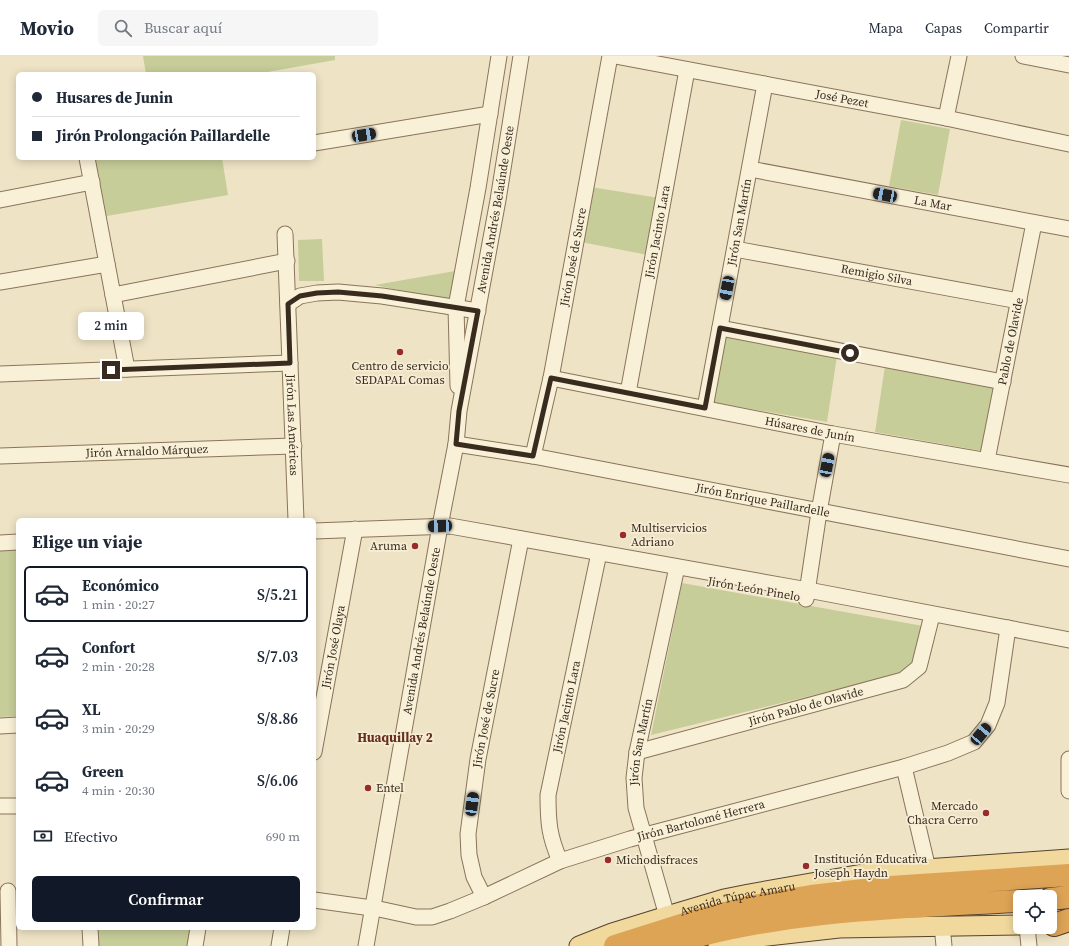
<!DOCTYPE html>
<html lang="es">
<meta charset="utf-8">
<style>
body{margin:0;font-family:"Source Serif 4",serif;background:#f6f6f7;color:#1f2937;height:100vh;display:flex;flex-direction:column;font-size:15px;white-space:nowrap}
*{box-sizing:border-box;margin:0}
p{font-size:13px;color:#747a83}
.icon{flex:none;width:22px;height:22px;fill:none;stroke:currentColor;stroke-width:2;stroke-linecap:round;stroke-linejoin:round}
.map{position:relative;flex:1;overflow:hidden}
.panel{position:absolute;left:16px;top:462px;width:300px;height:412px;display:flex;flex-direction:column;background:#fff;border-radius:6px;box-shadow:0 2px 10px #0003}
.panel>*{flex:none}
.top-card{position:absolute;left:16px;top:16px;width:300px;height:88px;border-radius:6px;box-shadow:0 2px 10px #0003;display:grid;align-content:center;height:88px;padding:0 16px;background:#fff}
.tools{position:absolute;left:1013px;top:834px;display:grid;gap:8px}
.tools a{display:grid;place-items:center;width:44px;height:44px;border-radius:6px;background:#fff;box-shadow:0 2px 10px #0003;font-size:20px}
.end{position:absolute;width:18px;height:18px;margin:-9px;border:5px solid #392c1f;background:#fff;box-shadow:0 0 0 2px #fff}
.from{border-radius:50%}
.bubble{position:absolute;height:28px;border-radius:6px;background:#fff;box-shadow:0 2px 10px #0003;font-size:13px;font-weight:600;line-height:28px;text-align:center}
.car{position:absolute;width:12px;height:24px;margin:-12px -6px;border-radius:5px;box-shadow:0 0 3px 1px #0007;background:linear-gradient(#222 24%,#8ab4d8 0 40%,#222 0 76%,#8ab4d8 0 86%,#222 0)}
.top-card b{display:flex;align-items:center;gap:14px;height:38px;font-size:15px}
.top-card b+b{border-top:1px solid #e0e1e3}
.top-card i{width:10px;height:10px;background:#1f2937}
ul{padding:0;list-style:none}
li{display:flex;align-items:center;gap:12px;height:56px;margin:0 8px 6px;padding:0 8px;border:2px solid transparent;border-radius:6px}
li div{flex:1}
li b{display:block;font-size:15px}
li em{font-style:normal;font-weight:600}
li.current{border-color:#111827}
li>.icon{width:36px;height:36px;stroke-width:1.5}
h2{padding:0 16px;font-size:18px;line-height:48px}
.pay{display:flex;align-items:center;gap:10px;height:44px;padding:0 16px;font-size:15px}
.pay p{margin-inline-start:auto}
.primary-button{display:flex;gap:8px;margin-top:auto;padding:8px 16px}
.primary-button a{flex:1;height:46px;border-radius:6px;background:#111827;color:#fff;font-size:16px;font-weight:600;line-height:46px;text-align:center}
header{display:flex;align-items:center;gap:24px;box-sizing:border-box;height:56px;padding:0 20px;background:#fff;border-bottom:1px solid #e0e1e3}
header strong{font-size:19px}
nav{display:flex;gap:22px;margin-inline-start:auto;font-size:14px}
.search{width:280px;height:36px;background:#f6f6f7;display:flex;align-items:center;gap:10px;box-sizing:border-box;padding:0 14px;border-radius:6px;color:#747a83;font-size:15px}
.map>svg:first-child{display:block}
.green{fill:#c6cd98}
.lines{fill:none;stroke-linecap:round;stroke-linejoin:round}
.minor-casing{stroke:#89745b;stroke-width:17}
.major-casing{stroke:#57422f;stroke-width:21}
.highway-casing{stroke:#57422f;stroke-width:24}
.minor{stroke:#f9f0d8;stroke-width:15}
.major{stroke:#f1d99d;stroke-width:19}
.highway{stroke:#dda456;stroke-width:22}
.route{stroke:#392c1f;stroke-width:5}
.poi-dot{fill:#992c2b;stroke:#f6edd4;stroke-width:1.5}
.labels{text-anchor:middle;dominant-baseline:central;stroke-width:3.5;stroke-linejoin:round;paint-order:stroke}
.street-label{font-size:12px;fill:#392c1f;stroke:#f6edd4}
.poi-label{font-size:12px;fill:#392c1f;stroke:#f6edd4;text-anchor:start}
.neighbourhood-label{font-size:13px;font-weight:bold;fill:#662e1e;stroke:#f6edd4}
</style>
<header>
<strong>Movio</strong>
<div class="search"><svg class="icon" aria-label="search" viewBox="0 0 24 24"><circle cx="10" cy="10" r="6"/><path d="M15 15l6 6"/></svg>Buscar aquí</div>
<nav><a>Mapa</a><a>Capas</a><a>Compartir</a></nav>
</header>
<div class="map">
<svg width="1069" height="890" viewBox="0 0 1069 890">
<rect width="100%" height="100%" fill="#eee3c5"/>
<path class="green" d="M 143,0 L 335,0 L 335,4 L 256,18 L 146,18 Z
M 901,64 L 950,73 L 938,139 L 889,130 Z
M 91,102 L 222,102 L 228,139 L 101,161 Z
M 591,131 L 659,142 L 648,199 L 581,186 Z
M 322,183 L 324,225 L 299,225 L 298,184 Z
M 455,215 L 452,246 L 375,229 Z
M 724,280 L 837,300 L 827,366 L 711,346 Z
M 885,310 L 993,331 L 982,395 L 875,376 Z
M 0,494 L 18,494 L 18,660 L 0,661 Z
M 682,527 L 923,570 L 913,606 L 899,618 L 651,679 Z
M 95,872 L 194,872 L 191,890 L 96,890 Z"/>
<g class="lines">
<defs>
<g id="minor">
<path id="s1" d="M 615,0 L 946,62 L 1069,88"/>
<path d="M 1023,0 L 1069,9"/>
<path d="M 946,62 L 959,0"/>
<path d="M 314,87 L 490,58"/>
<path d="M 87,102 L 127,313"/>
<path id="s2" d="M 750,113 L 1069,173"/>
<path d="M 0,144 L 92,126"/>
<path id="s3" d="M 285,178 L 296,464"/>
<path id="s4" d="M 735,193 L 1019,245"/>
<path d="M 0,226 L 107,208"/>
<path d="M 113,239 L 287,205"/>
<path d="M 288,248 L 300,240 L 317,237 L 338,236 L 382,240 L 478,255"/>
<path d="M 720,272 L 1003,326"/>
<path d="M 0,318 L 290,307"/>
<path id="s5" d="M 551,322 L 833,378 L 1069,419"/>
<path d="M 458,330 L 456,251 L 478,132 L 499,0"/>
<path id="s6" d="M 628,337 L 687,14"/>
<path id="s7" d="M 705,352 L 765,28"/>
<path id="s8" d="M 456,388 L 533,400 L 1069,503"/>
<path id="s9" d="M 0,400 L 294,390"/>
<path id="s10" d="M 533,400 L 551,322 L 610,0"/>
<path id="s11" d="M 987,404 L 1034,167"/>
<path d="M 314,475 L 450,470 L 808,534 L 1008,572 L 1069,584"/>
<path d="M 0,487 L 18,486"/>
<path d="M 806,543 L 819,456 L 833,378"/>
<path d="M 0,670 L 18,669"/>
<path id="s12" d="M 314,696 L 355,473"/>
<path id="s13" d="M 637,696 L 903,624 L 919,611 L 932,559"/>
<path d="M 1069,703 L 1069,735"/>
<path d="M 904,711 L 928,813"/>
<path d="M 0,750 L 18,750"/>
<path id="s14" d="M 560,805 C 549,780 548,766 548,739 L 599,497"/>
<path d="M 8,835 L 9,890"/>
<path id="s15" d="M 484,841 L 474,821 L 469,799 L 468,778 L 478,703 L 521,483"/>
<path id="s16" d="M 314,844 L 379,853 L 416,861 L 432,861 L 450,855 L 484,841 L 560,805 L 630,783 L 904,711 L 948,697 L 974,686 L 988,669 L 997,647 L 1008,572"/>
<path id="s17" d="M 667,860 L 636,752 L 634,722 L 637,696 L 677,511"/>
<path d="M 942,869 L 944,890"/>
<path d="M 1027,871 L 1029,890"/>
<path d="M 90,872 L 91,890"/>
<path d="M 195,890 L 198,872"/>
<path d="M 279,890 L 282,872"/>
<path id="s18" d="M 366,890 L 440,470 L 456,388 L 459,355 L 498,144 L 521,0"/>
</g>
<g id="major">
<path id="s19" d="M 579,890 L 612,877 L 667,860 L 724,843 L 749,838 L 868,817 L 1069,803"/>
<path d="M 718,890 L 759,881 L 839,872 L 1020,869"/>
</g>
<path id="highway" d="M 1050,843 L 1069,841
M 1054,869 L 1069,864
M 615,890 L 697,864 L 753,850 L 811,840 L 890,831 L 1069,819
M 662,890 C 778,854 900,851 1020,845"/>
</defs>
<use href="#minor" class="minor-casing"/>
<use href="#major" class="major-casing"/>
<use href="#highway" class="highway-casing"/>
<use href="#minor" class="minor"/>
<use href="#major" class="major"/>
<use href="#highway" class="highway"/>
</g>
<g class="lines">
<path class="route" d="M 111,314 L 290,307 L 288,248 L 300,240 L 317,237 L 338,236 L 382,240 L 478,255 L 459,355 L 456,388 L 533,400 L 551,322 L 705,352 L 720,272 L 850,297"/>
</g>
<g class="poi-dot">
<circle cx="400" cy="296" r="4"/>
<circle cx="623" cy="479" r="4"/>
<circle cx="415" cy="490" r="4"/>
<circle cx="368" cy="732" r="4"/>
<circle cx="986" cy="757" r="4"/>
<circle cx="608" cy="804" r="4"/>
<circle cx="806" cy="810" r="4"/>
</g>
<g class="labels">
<g class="street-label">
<text stroke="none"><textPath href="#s1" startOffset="231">José Pezet</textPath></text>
<text stroke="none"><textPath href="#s2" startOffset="186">La Mar</textPath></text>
<text stroke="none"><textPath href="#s18" startOffset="748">Avenida Andrés Belaúnde Oeste</textPath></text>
<text stroke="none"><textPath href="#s7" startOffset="189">Jirón San Martín</textPath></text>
<text stroke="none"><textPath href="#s6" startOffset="164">Jirón Jacinto Lara</textPath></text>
<text stroke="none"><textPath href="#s10" startOffset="203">Jirón José de Sucre</textPath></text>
<text stroke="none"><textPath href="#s4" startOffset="144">Remigio Silva</textPath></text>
<text stroke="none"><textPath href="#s11" startOffset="121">Pablo de Olavide</textPath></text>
<text stroke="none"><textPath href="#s3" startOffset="191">Jirón Las Américas</textPath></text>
<text stroke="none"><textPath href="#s5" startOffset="264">Húsares de Junín</textPath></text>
<text stroke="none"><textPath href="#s9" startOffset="147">Jirón Arnaldo Márquez</textPath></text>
<text stroke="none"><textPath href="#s8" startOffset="312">Jirón Enrique Paillardelle</textPath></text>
<text transform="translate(754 533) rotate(10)">Jirón León Pinelo</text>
<text stroke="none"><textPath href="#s18" startOffset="320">Avenida Andrés Belaúnde Oeste</textPath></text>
<text stroke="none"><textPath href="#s12" startOffset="107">Jirón José Olaya</textPath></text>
<text stroke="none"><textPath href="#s13" startOffset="175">Jirón Pablo de Olavide</textPath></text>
<text stroke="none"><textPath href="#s14" startOffset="158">Jirón Jacinto Lara</textPath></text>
<text stroke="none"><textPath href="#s15" startOffset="183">Jirón José de Sucre</textPath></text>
<text stroke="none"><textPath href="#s17" startOffset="179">Jirón San Martín</textPath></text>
<text stroke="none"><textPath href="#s16" startOffset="406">Jirón Bartolomé Herrera</textPath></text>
<text stroke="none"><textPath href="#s19" startOffset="166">Avenida Túpac Amaru</textPath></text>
</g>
<g class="poi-label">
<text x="400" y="310" text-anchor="middle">Centro de servicio<tspan x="400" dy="14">SEDAPAL Comas</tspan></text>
<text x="631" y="472">Multiservicios<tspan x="631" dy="14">Adriano</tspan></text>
<text x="407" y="490" text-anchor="end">Aruma</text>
<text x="376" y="732">Entel</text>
<text x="978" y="750" text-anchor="end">Mercado<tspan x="978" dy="14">Chacra Cerro</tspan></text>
<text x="814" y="803">Institución Educativa<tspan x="814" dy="14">Joseph Haydn</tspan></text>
<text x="616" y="804">Michodisfraces</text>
</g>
<g class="neighbourhood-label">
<text x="395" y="681">Huaquillay 2</text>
</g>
</g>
</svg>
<div class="tools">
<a><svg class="icon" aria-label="locate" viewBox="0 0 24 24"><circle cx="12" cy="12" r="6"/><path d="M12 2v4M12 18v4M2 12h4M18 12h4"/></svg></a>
</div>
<i class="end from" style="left:850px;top:297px"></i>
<i class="end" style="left:111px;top:314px"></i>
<div class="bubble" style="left:78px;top:256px;width:66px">2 min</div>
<i class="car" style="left:364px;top:79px;rotate:81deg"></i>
<i class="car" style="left:885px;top:139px;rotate:281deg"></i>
<i class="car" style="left:727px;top:232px;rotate:191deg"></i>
<i class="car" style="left:827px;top:409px;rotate:11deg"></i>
<i class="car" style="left:440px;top:470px;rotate:268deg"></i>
<i class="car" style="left:981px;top:678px;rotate:40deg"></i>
<i class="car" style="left:472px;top:748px;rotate:8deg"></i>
<div class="top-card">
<b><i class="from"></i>Husares de Junin</b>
<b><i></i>Jirón Prolongación Paillardelle</b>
</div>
<section class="panel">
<h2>Elige un viaje</h2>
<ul>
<li class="current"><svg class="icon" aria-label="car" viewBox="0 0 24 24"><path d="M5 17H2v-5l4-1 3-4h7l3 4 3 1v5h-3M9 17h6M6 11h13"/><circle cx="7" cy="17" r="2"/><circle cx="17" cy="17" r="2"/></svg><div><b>Económico</b><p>1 min · 20:27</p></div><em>S/5.21</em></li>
<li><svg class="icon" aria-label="car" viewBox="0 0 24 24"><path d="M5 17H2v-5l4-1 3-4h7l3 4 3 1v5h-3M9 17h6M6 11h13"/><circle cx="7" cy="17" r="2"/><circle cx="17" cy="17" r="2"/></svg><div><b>Confort</b><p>2 min · 20:28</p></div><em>S/7.03</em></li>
<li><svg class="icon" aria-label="car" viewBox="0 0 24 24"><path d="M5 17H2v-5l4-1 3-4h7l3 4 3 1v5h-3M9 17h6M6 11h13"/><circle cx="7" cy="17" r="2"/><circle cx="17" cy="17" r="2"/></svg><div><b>XL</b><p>3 min · 20:29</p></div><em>S/8.86</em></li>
<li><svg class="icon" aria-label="car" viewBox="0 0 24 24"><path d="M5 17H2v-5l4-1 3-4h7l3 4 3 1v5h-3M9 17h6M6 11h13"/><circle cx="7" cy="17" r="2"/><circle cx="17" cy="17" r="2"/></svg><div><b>Green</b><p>4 min · 20:30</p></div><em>S/6.06</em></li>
</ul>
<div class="pay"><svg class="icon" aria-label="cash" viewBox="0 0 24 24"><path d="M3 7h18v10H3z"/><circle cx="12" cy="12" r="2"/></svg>Efectivo<p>690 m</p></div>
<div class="primary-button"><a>Confirmar</a></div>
</section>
</div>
